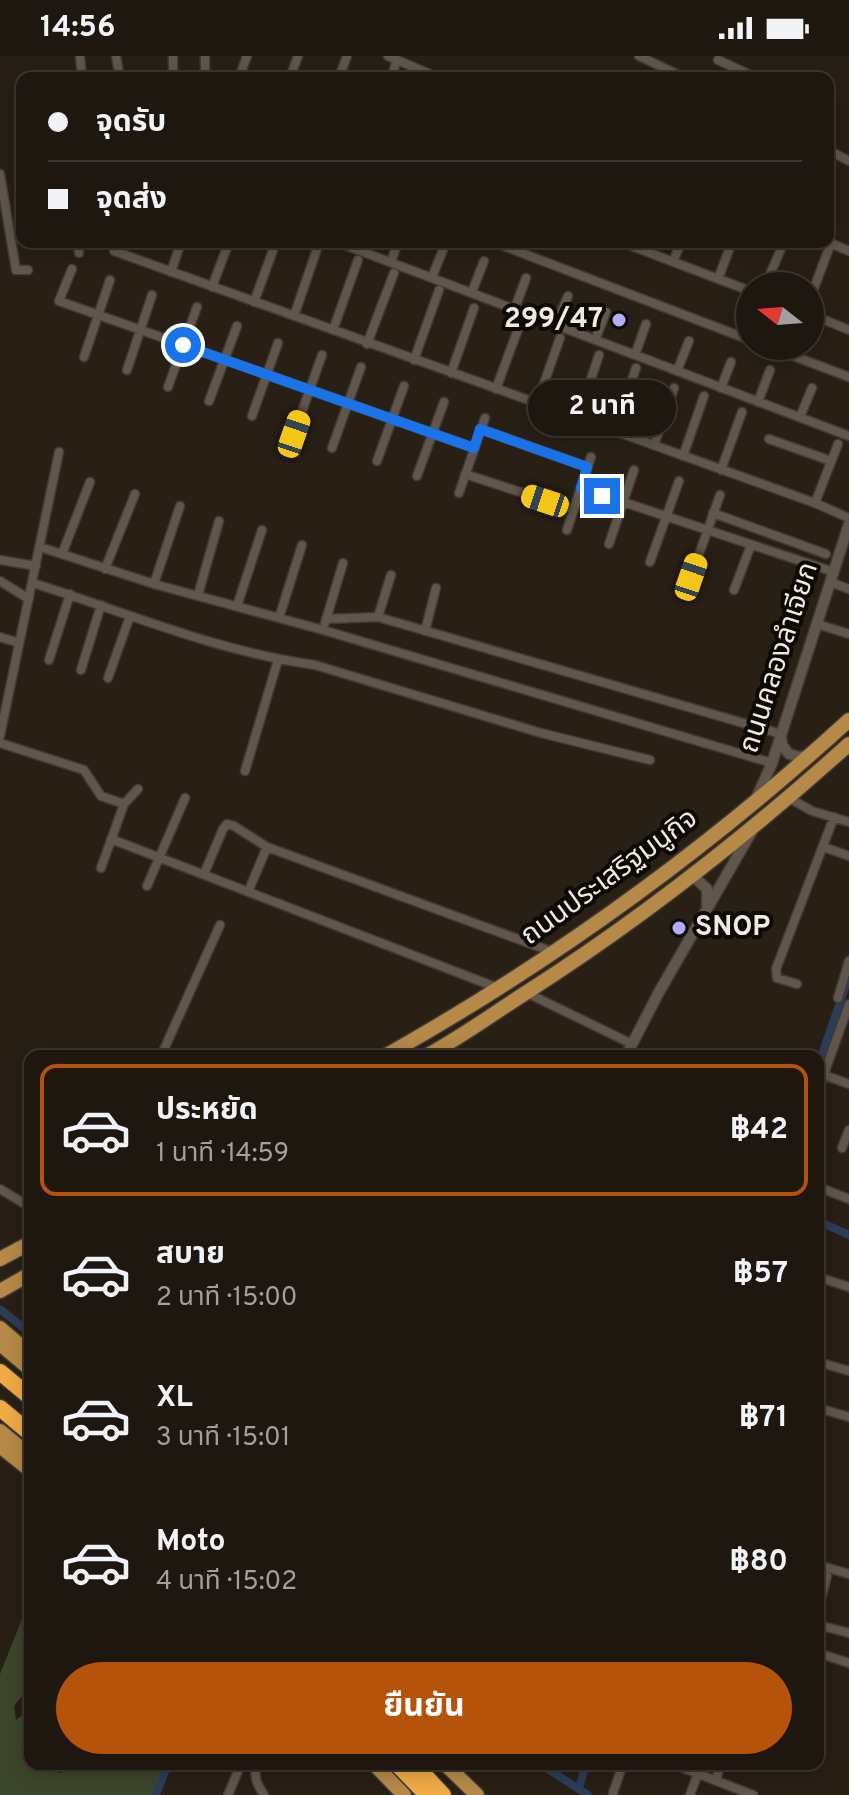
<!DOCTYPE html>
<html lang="th">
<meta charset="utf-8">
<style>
body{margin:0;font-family:Overpass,"Noto Sans Thai",sans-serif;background:#2b241e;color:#f1f3f6;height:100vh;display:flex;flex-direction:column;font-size:30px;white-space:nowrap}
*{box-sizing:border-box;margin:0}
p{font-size:26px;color:#a19f9f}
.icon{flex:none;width:44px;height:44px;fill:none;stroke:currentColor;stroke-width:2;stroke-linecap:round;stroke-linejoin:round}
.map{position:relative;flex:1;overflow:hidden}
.details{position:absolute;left:24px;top:994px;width:800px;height:720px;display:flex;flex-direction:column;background:#1e1710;border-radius:16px;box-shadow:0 4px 20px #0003,0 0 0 2px #3c3630}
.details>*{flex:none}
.top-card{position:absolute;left:16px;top:16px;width:818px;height:176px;border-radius:16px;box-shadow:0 4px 20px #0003,0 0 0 2px #3c3630;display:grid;align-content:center;height:176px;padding:0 32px;background:#1e1710}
.needle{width:52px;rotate:287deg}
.controls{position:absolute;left:736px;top:216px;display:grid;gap:16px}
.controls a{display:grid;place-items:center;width:88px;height:88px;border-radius:50%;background:#1e1710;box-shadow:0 4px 20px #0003,0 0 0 2px #3c3630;font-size:40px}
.end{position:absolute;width:36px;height:36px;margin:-18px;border:10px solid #1a73e8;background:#fff;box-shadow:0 0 0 4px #fff}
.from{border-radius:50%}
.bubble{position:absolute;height:56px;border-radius:28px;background:#1e1710;box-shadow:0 4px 20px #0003,0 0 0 2px #3c3630;font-size:26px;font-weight:700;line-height:56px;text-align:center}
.car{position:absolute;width:24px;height:48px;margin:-24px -12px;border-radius:10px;box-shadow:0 0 6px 2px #0007;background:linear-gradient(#f5c518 24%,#345 0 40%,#f5c518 0 76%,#345 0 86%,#f5c518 0)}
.top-card b{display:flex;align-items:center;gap:28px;height:76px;font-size:30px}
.top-card b+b{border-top:2px solid #3c3630}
.top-card i{width:20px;height:20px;background:#f1f3f6}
ul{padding:14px 0 0;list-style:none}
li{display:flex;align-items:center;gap:24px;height:132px;margin:0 16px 12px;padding:0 16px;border:4px solid transparent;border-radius:16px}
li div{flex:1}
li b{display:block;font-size:30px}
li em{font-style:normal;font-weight:700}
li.on{border-color:#b45309}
li>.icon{width:72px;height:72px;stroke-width:1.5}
.action{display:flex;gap:16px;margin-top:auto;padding:16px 32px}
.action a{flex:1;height:92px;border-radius:48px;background:#b45309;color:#fff;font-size:32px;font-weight:700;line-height:92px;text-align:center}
.status{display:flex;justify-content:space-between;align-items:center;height:56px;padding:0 40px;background:#1e1710;direction:ltr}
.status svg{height:22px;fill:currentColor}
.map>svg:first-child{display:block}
.green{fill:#3c462a}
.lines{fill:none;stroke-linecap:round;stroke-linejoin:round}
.canal{stroke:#2c3d58;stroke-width:8}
.minor-casing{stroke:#413a34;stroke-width:11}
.tertiary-casing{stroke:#413a34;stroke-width:13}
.primary-casing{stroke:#413a34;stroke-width:17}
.motorway-casing{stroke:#413a34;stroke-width:19}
.minor{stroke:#60564b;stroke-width:8}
.tertiary{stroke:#60564b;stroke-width:10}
.primary{stroke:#b68948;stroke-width:14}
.motorway{stroke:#f0ab46;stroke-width:16}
.route{stroke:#1a73e8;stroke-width:10}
.poi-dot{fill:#b2adf9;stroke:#0d0a06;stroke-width:3}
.labels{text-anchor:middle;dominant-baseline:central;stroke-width:8;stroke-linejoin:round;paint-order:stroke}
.poi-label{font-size:28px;font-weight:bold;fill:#f0eae3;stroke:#0d0a06;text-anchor:end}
.street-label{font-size:28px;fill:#f0eae3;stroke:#0d0a06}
</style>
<div class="status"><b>14:56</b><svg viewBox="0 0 49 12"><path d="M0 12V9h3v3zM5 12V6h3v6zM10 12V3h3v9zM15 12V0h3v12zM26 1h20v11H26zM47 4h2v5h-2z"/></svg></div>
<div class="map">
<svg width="849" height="1739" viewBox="0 0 849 1739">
<rect width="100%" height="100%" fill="#281f15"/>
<path class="green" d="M 30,1543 L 30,1630 L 14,1650 L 16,1664 L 30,1653 L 30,1682 L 27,1682 L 30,1708 C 42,1708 49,1716 61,1717 L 63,1708 L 164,1708 L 152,1739 L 0,1739 L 0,1618 Z"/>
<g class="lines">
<path class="canal" d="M 818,1010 L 849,920
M 818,1165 L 849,1179
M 1,1254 L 30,1277
M 540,1708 L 588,1739
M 579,1732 L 586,1708
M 156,1739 L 168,1708"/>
<defs>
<path id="minor" d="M 80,0 L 82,22
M 116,0 L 120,22
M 173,0 L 173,22
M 388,0 L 439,22
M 639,0 L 685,22
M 718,4 L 757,22
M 205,22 L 205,0
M 239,22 L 247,0
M 290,22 L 298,0
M 339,22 L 347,0
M 391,22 L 397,4
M 828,94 L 849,105
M 0,118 L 16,214 L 28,214
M 78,186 L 79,197
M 337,186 L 849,380
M 493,186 L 750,284
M 621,186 L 750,235
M 828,186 L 849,195
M 114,195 L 815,447 L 849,462
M 391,206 L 398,186
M 673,206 L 681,186
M 72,213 L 59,245 L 474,392
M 171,216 L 181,186
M 432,221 L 445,189
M 718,223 L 732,186
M 765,230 L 784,186
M 212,231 L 229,186
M 472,236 L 484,205
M 810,243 L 831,187
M 254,246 L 276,186
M 515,252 L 526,222
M 810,258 L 849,274
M 294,260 L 318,190
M 556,268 L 568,240
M 333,274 L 358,204
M 595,284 L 606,256
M 367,288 L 394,217
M 767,290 L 849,321
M 635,299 L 646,268
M 84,301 L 110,224
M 414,304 L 439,234
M 127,314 L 152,239
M 677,315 L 689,285
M 451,317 L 474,252
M 168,331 L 197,251
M 721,332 L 731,306
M 496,333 L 521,265
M 209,345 L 237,270
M 758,346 L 770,314
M 537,347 L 560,282
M 252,360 L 278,287
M 800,361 L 812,332
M 578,362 L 599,299
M 480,373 L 587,411
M 615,375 L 636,312
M 294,378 L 322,299
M 769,383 L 831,405
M 654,389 L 674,332
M 332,392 L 361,311
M 683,400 L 704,340
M 377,405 L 404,330
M 721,414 L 742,356
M 465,418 L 572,453
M 417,420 L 444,346
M 581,432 L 834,516
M 459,437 L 485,362
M 815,447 L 838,388
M 713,457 L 826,498
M 567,474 L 591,401
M 609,488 L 634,414
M 40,491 L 154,528 L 323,574 L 772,707
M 62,498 L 90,426
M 0,504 L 36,510
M 650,506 L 679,425
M 105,513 L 135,438
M 691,521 L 720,439
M 0,525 L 29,543
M 830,526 L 849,533
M 33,527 C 125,556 218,596 315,609 L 541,677 L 650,704
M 154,528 L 180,450
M 734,534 L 751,489
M 198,539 L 219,465
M 237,550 L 262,474
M 378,561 L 391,519
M 279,562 L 302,489
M 326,563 L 378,561 L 781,678
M 325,567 L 343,507
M 817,568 L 849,578
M 425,575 L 436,532
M 0,581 L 19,587
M 49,604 L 70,538
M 81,614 L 101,549
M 108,622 L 130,560
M 0,680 L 59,396
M 0,687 L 84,714 L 101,740 L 124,748
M 245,715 L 278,604
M 789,742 L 812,755 L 849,766
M 111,783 L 498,932
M 824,791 L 849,800
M 101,812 L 124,748 L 138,733
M 204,818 L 223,773 L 227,768 L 234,770 L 267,791 L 553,896
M 147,830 L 185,742
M 248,836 L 267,791
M 797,928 L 777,922 L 776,913 L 834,761
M 527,937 L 632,988
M 838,942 L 849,905
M 161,1000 L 220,869
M 824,1019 L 849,1028
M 818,1035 L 849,948
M 842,1092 L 849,1074
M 818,1093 L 819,1089
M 818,1131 L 849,1143
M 0,1133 L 30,1151
M 818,1221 L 849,1231
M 818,1306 L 849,1315
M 818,1352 L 849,1361
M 818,1509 L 849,1518
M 818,1554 L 827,1520
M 818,1569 L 849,1577
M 818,1597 L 849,1607
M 257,1708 C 253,1721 257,1728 264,1739
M 673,1708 L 753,1739
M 717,1724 L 719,1708
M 613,1737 L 623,1708
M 228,1739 L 241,1708
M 690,1739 L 698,1717"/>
<path id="tertiary" d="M 781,680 L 782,689 L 789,698 L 800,701 L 808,699
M 756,743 L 772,707 L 849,468
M 693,820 L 707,833 L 707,849
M 626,1000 L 659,936 L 752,775"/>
<path id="primary" d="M 385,1000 C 552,906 707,794 849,664
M 426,1000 C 460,982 491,959 524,938 C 640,864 747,780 849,688
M 0,1203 L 30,1187
M 0,1235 L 30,1218
M 0,1272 L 30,1298
M 0,1288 L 30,1313
M 0,1375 L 30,1400
M 0,1390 L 30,1414
M 374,1708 L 404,1739
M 445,1708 L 477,1739"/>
<path id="motorway" d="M 0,1316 L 30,1341
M 0,1352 L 30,1377
M 397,1708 L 427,1739
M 414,1708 L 443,1739"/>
</defs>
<use href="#minor" class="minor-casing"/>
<use href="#tertiary" class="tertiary-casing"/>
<use href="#primary" class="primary-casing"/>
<use href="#motorway" class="motorway-casing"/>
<use href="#minor" class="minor"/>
<use href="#tertiary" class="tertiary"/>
<use href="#primary" class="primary"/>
<use href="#motorway" class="motorway"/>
</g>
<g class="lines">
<path class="route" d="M 183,289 L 474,392 L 480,373 L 587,411 L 581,432 L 602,440"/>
</g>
<g class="poi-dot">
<circle cx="619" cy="264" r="8"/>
<circle cx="679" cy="872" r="8"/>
</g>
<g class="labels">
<g class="poi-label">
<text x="603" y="264">299/47</text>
<text x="695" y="872" text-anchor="start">SNOP</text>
</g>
<g class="street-label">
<text transform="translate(780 602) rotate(-72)">ถนนคลองลำเจียก</text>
<text transform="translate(610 822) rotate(-36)">ถนนประเสริฐมนูกิจ</text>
</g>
</g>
</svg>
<div class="controls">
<a><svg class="needle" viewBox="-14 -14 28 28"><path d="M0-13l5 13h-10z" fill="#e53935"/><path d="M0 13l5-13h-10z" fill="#a19f9f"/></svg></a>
</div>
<i class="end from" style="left:183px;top:289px"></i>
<i class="end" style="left:602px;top:440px"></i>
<div class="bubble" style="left:528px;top:324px;width:148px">2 นาที</div>
<i class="car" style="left:294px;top:378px;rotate:19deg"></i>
<i class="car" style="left:545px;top:445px;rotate:288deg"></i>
<i class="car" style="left:691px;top:521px;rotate:19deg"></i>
<div class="top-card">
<b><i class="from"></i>จุดรับ</b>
<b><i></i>จุดส่ง</b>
</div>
<section class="details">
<ul>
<li class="on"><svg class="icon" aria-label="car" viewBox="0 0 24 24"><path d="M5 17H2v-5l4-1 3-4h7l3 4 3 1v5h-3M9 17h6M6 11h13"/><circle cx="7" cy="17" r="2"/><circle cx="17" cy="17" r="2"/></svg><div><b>ประหยัด</b><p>1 นาที · 14:59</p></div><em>฿42</em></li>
<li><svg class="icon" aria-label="car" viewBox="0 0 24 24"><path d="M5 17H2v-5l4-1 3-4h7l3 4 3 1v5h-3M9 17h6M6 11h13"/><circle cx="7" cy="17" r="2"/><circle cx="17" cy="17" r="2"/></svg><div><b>สบาย</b><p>2 นาที · 15:00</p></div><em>฿57</em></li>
<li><svg class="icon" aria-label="car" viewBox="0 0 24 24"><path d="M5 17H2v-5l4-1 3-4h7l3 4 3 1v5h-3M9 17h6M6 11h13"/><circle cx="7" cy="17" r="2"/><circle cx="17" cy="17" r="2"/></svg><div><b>XL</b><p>3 นาที · 15:01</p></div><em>฿71</em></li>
<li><svg class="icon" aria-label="car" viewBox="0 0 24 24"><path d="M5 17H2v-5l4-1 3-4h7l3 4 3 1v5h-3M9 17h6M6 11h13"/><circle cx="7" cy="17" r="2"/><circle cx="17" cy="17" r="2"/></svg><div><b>Moto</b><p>4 นาที · 15:02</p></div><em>฿80</em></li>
</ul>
<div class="action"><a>ยืนยัน</a></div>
</section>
</div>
